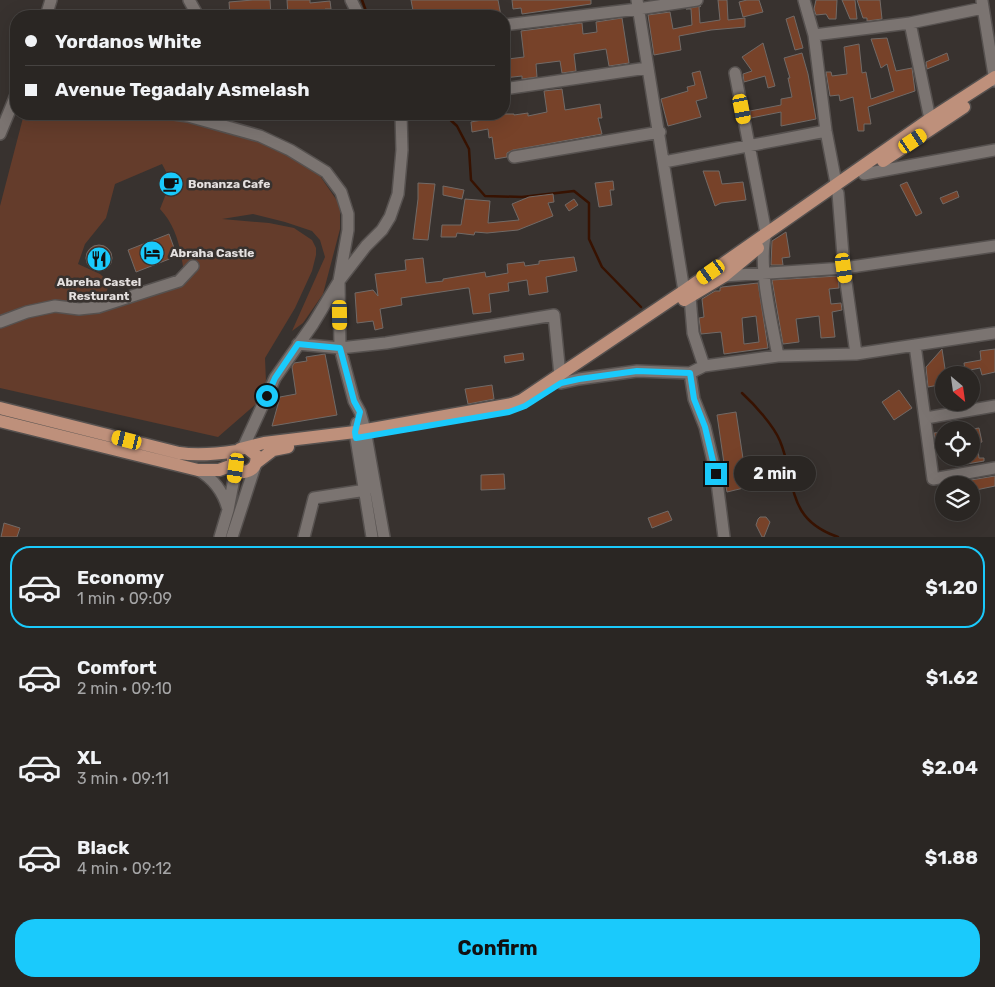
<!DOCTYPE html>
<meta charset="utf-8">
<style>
body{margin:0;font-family:Rubik,sans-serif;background:#322e2b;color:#f1f3f6;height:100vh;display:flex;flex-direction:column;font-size:19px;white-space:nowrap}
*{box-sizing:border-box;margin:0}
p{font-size:16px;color:#a5a5a6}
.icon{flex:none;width:28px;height:28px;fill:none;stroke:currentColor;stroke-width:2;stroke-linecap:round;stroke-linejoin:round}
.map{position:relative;height:537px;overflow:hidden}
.sheet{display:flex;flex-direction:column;background:#2a2623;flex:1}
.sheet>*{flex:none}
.guide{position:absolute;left:10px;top:10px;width:500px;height:110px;border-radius:20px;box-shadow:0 5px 20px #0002,0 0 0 1px #464341;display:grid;align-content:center;height:110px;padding:0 15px;background:#2a2623}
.needle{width:32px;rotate:151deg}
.buttons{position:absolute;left:935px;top:366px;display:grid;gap:10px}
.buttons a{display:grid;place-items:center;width:45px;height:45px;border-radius:50%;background:#2a2623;box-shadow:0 5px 20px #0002,0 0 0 1px #464341;font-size:25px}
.end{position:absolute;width:22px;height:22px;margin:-11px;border:6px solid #1acafc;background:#111;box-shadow:0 0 0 2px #111}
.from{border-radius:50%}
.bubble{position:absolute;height:35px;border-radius:18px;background:#2a2623;box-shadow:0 5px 20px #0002,0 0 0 1px #464341;font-size:16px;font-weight:700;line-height:35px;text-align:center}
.car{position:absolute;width:15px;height:30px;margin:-15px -8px;border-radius:6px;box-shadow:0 0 4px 1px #0007;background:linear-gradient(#f5c518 24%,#345 0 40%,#f5c518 0 76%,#345 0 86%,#f5c518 0)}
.guide b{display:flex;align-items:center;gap:18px;height:48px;font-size:19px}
.guide b+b{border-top:1px solid #464341}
.guide i{width:12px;height:12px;background:#f1f3f6}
ul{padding:9px 0 0;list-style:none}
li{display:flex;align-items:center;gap:15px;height:82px;margin:0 10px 8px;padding:0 5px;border:2px solid transparent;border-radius:20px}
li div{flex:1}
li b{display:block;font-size:19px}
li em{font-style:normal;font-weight:700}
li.active{border-color:#1acafc}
li>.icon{width:45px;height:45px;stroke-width:1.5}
.cta{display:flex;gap:10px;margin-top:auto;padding:10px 15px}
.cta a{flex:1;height:58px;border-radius:20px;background:#1acafc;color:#111;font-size:20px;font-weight:700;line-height:58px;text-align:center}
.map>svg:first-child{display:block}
.green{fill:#643c2b;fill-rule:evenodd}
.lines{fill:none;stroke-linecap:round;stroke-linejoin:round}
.stream{stroke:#371201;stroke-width:2.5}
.building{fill:#774229;stroke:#716a67;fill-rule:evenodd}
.minor-casing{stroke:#56514f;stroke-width:14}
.major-casing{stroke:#56514f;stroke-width:15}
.minor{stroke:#7b7471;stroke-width:11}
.major{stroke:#be907b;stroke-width:12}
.route{stroke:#1acafc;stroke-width:6}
.labels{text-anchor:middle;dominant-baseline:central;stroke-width:5;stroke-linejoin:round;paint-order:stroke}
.poi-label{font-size:12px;font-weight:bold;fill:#e4e0df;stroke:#38322f;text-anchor:start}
</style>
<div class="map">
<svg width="995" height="537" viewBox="0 0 995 537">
<rect width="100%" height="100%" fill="#38322f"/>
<path class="green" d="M 24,114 L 137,114 L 195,123 L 271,146 L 318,173 L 340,205 L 340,229 L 323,294 L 303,323 L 292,331 L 325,257 L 320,240 L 312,231 L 285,222 L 253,214 L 222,219 L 269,223 L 294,228 L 312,240 L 316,248 L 316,255 L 312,271 L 295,308 L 265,358 L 266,382 L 256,404 L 218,437 L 0,388 L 0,206 ZM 162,164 L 171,181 L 160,209 C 177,227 181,250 184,274 L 103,300 L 110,283 L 100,274 L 78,264 L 85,244 L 106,218 L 115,184 Z"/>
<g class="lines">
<path class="stream" d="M 362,0 L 366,11 L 375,16
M 444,114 L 457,126 L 469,149 L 471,180 L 485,196 L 522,197 L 574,191 L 589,203 L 589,239 L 602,267 L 641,307
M 742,393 C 754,404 774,426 780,441 C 797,482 785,519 838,537"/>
</g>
<path class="building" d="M 253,0 L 270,0 L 271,16 L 230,16 L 229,2 Z
M 287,0 L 310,0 L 310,3 L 330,1 L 331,9 L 325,9 L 326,16 L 288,16 Z
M 411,0 L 498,0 L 501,16 L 414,16 Z
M 512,0 L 591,0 L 591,4 L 522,14 L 521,8 L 513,9 Z
M 718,0 L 727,0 L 728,20 L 745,18 L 745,27 L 711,30 L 679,36 L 681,50 L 654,55 L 648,15 L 670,12 L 673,29 L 692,25 L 691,9 L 686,9 L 701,6 L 699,7 L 700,23 L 720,20 Z
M 747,0 L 759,0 L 763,12 L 743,17 L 739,2 Z
M 816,0 L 837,0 L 836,19 L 829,19 L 826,14 L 816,15 L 814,9 Z
M 842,0 L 855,0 L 857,19 L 850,19 Z
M 857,0 L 880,0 L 882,19 L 867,21 L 867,18 L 863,18 Z
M 794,16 L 803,48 L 795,50 L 786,19 Z
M 622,18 L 629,63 L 609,66 L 606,49 L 574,54 L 576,71 L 562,73 L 560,61 L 536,64 L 537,77 L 522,79 L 522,76 L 504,78 L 504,65 L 508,65 L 508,59 L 524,57 L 521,31 L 582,23 L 583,34 L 597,32 L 596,22 Z
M 887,38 L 896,71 L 912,68 L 915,91 L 868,107 L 871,124 L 864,124 L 864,131 L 858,131 L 853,97 L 840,101 L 839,95 L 830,96 L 826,72 L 831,72 L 832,76 L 847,74 L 844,47 L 859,44 L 862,73 L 866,72 L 871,99 L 894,91 L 887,64 L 881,68 L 871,39 Z
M 763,43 L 775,86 L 768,88 L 765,76 L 744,82 L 743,74 L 752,71 L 742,57 Z
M 802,53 L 808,74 L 816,119 L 781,126 L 781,112 L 751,118 L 750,111 L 781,105 L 781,99 L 792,97 L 788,78 L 790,78 L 784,58 Z
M 947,53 L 949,60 L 927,69 L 926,62 Z
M 700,71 L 707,98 L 696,101 L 701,117 L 668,126 L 661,99 L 688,91 L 687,87 L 695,85 L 692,73 Z
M 562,89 L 565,110 L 600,104 L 602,118 L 598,118 L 602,134 L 513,150 L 507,153 L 507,157 L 495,159 L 492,137 L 489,138 L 488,129 L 472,132 L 471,122 L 487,119 L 486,114 L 514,114 L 514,115 L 528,113 L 528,116 L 547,112 L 544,91 Z
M 703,171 L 719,171 L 722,184 L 743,182 L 746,200 L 721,203 L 715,206 Z
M 613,181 L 614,190 L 610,190 L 612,205 L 599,207 L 595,183 Z
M 907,182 L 922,213 L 916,216 L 900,185 Z
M 418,183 L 435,184 L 428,240 L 413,239 L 418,199 Z
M 443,186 L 464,190 L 462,199 L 443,195 Z
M 957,191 L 959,197 L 943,204 L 940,198 Z
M 553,194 L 554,202 L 548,203 L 553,216 L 518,230 L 487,233 L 475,232 L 474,235 L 457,233 L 456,237 L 441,237 L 442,225 L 461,225 L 465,199 L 490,201 L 488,223 L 519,220 L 512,204 L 529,197 Z
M 574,199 L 578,205 L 569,211 L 565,205 Z
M 786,232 L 790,257 L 782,258 L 783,265 L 771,265 L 772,241 Z
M 169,234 L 177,256 L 136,272 L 128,250 Z
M86 258a13 13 0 1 1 26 0a13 13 0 1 1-26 0Z
M 574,257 L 577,271 L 546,277 L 548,292 L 529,295 L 527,280 L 508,283 L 509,291 L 489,294 L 491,312 L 473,314 L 469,288 L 467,288 L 401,298 L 402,305 L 380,309 L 383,328 L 375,330 L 373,321 L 357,323 L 355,293 L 373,290 L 378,296 L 375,274 L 406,270 L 405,260 L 423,258 L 426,283 L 443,281 L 443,279 L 485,272 L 486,277 L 508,273 L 507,264 L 524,262 L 525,266 L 539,264 L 539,261 Z
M 838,276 L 839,288 L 829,289 L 831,304 L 841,303 L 842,310 L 832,312 L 835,337 L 821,338 L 819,316 L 796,319 L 799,342 L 783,344 L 772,280 Z
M 758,283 L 768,348 L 724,354 L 721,332 L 701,334 L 699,318 L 704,317 L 702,299 L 715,291 L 720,291 L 720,288 L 722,287 ZM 756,316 L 759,342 L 744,344 L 742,318 Z
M 942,349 L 946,375 L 944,375 L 944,384 L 928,387 L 926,367 Z
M 995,349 L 995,372 L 982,375 L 980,368 L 965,371 L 964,363 L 981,360 L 980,351 Z
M 523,353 L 524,360 L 505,363 L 504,356 Z
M 325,354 L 337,415 L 272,426 L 280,397 L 296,394 L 292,367 L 294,363 L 307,361 L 306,357 Z
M 492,385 L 494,399 L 468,404 L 465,389 Z
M 899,390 L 912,408 L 894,420 L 882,402 Z
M 736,412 L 744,465 L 773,459 L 777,480 L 727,492 L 723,470 L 725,470 L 717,415 Z
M 979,428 L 982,442 L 977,443 L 979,458 L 984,458 L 984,461 L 955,466 L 954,458 L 971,458 L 972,429 Z
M 944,432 L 944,449 L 937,451 L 934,433 Z
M 504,474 L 505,489 L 481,490 L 481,475 Z
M 995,476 L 995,486 L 971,491 L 971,480 Z
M 668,511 L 672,520 L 652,528 L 648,518 Z
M 760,517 L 766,517 L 770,522 L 764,537 L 762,537 L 756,525 L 758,519 Z
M 4,523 L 20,528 L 17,537 L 1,537 Z"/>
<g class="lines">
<defs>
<path id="minor" d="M 189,0 L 198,16
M 351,0 L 359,16
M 637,0 L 684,291 L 690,297 L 693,333 L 704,366
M 804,0 L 814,35 L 826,131 L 836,183
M 982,1 L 995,81
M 46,16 L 51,0
M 910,23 L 930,119
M 504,25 L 638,9 L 697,0
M 814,35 L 910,23 L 983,8
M 735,73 L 766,233 C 757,264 772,323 778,356
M 504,89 L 647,68
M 174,114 L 188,116 L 260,136 L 290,150 L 326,172 L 341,192 L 348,214 L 348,230 L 339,281 L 340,348 L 354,401 L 360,412 L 365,430 L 384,537
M 0,134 L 16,95
M 514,157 L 660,132
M 664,162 L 826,131
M 864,174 L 995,150
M 838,193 L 844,268 L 856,354
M 724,276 L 844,268 L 995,246
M 0,322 L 27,312 L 55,306 L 79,309 L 98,307 L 179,281 L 193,266
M 298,344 L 340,348 L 386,343 L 554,315 L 560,375
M 915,345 L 933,479 L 995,468
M 690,373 L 694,399 L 705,427 L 716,474 L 724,537
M 561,383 L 579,379 L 637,371 L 690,373 L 704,366 L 778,356 L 856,354 L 995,333
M 926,418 L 995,406
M 357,423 L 355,432 L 372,537
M 243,448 L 275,378 L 313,324 L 339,281 L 366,246 L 382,230 L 390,217 L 398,194 L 402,150 L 401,114
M 198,470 C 214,479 223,491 228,509
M 220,537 L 228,510 L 236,468
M 232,537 L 255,466
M 304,537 L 314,498 L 366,490"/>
<path id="major" d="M 883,161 L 964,107
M 684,300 L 724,276 L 758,248
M 0,408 L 179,453 C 199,456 217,454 237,451
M 0,421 L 198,470 L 219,470 L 233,465
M 247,448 L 256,455 C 258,464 253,471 244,472 C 235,469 231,463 234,454 L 240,449 L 264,443 L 355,432 L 512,404 L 522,400 L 684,291 L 930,119 L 995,77
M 256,463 L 273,450 L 288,447"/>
</defs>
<use href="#minor" class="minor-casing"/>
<use href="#major" class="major-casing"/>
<use href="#minor" class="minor"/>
<use href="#major" class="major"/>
</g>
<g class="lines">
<path class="route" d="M 267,396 L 275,378 L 298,344 L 340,348 L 354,401 L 360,412 L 355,432 L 356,438 L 509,412 L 525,406 L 561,383 L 579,379 L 637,371 L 690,373 L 694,399 L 705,427 L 716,474"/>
</g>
<defs>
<symbol id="cafe-disc" viewBox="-11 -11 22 22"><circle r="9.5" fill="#1acafc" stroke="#38322f"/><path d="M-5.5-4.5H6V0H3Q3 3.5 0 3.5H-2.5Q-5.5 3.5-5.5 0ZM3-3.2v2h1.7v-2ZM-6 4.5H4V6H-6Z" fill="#111"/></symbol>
<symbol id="hotel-disc" viewBox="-11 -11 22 22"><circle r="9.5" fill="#1acafc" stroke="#38322f"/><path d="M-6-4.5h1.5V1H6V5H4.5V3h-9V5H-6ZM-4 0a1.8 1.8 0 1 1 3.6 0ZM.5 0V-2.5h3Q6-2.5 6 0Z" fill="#111"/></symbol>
<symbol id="restaurant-disc" viewBox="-11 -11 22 22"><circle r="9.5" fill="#1acafc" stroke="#38322f"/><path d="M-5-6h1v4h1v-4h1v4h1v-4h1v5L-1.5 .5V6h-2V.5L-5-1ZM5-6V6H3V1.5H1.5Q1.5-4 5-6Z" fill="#111"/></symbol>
</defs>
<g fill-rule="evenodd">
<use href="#cafe-disc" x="157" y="170" width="28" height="28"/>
<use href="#hotel-disc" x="138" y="239" width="28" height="28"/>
<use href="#restaurant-disc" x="85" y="245" width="28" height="28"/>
</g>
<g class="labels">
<g class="poi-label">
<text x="188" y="184">Bonanza Cafe</text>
<text x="170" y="253">Abraha Castle</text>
<text x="99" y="282" text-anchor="middle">Abreha Castel<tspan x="99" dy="14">Resturant</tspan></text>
</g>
</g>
</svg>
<div class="buttons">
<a><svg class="needle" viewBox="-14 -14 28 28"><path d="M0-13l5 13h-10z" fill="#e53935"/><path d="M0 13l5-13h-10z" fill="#a5a5a6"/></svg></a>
<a><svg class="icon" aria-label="locate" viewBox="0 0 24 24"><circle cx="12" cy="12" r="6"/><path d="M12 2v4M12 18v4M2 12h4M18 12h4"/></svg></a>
<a><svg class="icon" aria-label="layers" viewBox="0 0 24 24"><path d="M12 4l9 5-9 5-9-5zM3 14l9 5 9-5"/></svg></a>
</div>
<i class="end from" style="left:267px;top:396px"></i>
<i class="end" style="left:716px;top:474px"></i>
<div class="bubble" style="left:734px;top:456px;width:82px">2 min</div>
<i class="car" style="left:742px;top:109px;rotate:169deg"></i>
<i class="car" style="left:913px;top:141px;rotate:56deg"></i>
<i class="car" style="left:844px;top:268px;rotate:172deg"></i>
<i class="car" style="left:711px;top:272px;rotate:235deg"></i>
<i class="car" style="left:340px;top:315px;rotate:179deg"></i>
<i class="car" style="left:127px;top:440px;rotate:284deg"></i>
<i class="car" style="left:236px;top:468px;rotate:188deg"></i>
<div class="guide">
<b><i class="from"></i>Yordanos White</b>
<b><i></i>Avenue Tegadaly Asmelash</b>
</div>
</div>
<section class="sheet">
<ul>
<li class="active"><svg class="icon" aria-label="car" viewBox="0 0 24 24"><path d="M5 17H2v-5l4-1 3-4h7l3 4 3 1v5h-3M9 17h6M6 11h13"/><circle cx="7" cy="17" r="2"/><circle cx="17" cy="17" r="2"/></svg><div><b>Economy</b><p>1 min · 09:09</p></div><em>$1.20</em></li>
<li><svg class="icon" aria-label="car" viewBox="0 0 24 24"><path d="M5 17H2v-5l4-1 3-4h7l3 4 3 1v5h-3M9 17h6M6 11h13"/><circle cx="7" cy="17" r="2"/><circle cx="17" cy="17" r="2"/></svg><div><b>Comfort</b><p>2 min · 09:10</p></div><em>$1.62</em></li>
<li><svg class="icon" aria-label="car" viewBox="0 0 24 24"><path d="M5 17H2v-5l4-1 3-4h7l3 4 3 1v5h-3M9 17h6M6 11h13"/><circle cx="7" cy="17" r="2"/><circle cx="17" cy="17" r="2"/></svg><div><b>XL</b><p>3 min · 09:11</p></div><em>$2.04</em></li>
<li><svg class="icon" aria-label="car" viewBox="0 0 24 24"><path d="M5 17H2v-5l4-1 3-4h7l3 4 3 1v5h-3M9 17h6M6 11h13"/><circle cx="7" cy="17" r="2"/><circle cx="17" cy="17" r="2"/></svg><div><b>Black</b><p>4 min · 09:12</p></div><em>$1.88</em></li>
</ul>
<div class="cta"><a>Confirm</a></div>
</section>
